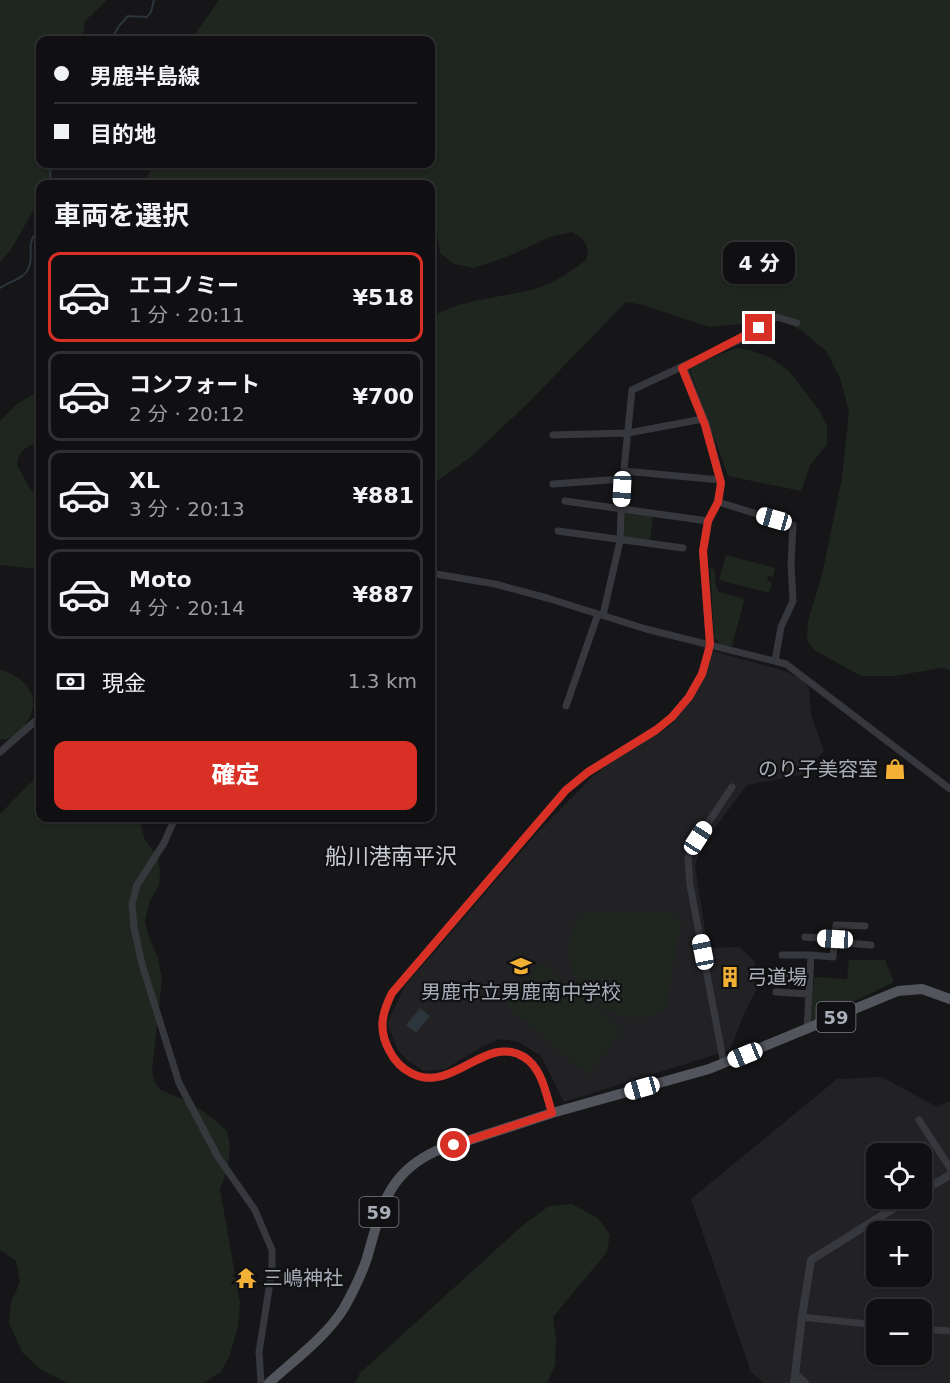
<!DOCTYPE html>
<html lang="ja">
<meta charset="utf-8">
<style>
body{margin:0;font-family:"DejaVu Sans","Noto Sans JP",sans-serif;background:#1e1e20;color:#f1f3f6;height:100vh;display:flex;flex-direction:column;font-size:22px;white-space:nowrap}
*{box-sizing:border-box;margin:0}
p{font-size:20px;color:#9c9d9f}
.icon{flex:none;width:33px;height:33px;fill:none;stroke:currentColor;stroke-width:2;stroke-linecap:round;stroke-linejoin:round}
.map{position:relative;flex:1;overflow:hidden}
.sheet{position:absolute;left:36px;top:180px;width:399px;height:642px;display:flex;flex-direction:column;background:#101012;border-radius:12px;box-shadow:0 2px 4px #0004,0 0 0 2px #303032}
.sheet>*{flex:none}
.guide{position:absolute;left:36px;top:36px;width:399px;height:132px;border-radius:12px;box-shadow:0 2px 4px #0004,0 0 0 2px #303032;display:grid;align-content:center;height:132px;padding:0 18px;background:#101012}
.buttons{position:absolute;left:866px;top:1143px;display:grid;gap:12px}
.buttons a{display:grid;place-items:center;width:66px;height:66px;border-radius:12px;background:#101012;box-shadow:0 2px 4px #0004,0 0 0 2px #303032;font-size:30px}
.end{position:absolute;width:27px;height:27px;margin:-14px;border:8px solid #d93025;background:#fff;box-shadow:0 0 0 3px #fff}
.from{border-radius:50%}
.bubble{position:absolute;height:42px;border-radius:12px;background:#101012;box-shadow:0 2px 4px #0004,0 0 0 2px #303032;font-size:20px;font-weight:800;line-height:42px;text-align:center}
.car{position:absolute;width:18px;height:36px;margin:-18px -9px;border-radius:8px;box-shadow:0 0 4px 2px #0007;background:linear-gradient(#fff 24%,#345 0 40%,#fff 0 76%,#345 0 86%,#fff 0)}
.guide b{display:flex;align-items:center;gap:21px;height:57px;font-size:22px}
.guide b+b{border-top:2px solid #303032}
.guide i{width:15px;height:15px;background:#f1f3f6}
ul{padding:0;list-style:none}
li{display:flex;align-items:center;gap:18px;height:90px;margin:0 12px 9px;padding:0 6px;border:3px solid #303032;border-radius:12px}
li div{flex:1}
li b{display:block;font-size:22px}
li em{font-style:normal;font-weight:800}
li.on{border-color:#d93025}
li>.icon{width:54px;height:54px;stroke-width:1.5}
h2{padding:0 18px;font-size:27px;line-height:72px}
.pay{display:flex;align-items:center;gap:15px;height:66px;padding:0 18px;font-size:22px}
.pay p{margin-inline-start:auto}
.cta{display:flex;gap:12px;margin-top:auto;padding:12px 18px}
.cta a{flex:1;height:69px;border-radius:12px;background:#d93025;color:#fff;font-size:24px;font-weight:800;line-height:69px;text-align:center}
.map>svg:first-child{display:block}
.built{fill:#222225;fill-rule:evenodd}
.green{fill:#1e261f}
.water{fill:#2c353c}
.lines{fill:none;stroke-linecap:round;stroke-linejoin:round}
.stream{stroke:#2c353c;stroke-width:2}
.minor{stroke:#37383d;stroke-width:7}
.tertiary{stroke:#37383d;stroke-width:8}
.primary{stroke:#53555c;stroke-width:10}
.route{stroke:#d93025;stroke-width:8}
.labels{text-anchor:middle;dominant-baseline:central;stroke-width:4.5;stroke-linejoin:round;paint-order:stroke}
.shield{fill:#111113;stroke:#7b7e86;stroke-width:1.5}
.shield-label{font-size:18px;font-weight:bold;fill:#a8adb8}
.poi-label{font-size:20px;fill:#a8adb8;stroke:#111113;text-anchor:start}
.quarter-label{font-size:22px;fill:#c9ccd4;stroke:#111113}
</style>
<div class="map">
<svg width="950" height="1383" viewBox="0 0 950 1383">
<rect width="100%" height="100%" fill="#161618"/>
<path class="built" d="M 713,651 L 785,671 L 803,680 L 809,688 L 811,715 L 824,751 L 801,775 L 747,785 L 702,845 L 695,866 L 708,948 L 739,947 L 755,961 L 756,991 L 744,1014 L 730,1050 L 564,1102 L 541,1056 L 519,1042 L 500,1039 L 482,1047 L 445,1069 L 424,1071 L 407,1060 L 398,1050 L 387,1023 L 405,986 L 537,833 L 590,779 L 617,757 L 669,727 L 687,706 L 707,671 Z
M 882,1077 L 937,1107 L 950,1101 L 950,1383 L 764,1383 L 751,1372 L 691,1199 L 837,1079 ZM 876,1154 L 921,1154 L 921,1198 L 876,1198 ZM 876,1232 L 921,1232 L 921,1276 L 876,1276 ZM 876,1310 L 921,1310 L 921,1354 L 876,1354 Z"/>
<path class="green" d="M 0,0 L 107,0 L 85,21 L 82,40 L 40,40 L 40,164 L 54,164 L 48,184 L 40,184 L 40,199 L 10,251 L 0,262 Z
M 219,0 L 950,0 L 950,670 L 941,668 L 895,676 L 861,676 L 814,650 L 807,640 L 808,621 L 822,575 L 842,478 L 849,411 L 840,378 L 826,351 L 802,331 L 782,320 L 709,327 L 643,305 L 626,302 L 529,402 L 471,457 L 431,485 L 431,318 C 454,300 508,297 538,288 C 556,282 571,271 586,260 L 588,249 L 582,238 L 572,232 L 550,237 L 509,256 L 474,268 L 454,264 L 440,253 C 437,230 431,208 430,184 L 144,184 L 154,164 L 430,164 L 430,40 L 191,40 Z
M 736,348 L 750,350 L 771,358 L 789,371 L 819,410 L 827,425 L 827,444 L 810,466 L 801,491 L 728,476 L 689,367 Z
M 40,390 L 40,443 C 26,446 19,450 17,465 L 29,487 L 40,500 L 40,569 L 0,565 L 0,421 L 17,404 Z
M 624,510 L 653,515 L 650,541 L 622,538 Z
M 726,555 L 775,568 L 773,577 L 768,576 L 767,581 L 772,582 L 769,593 L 719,580 Z
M 710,568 L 714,569 L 716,587 L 719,592 L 742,598 L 744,601 L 732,646 L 721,645 L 714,637 Z
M 0,669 C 12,674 24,679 30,691 C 40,706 25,732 9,738 C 7,740 3,739 0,740 Z
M 40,775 L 40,818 L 139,818 L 145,840 L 158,857 L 160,873 L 159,885 L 149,903 L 145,922 L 150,940 L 158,958 L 162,980 L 152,1070 L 155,1083 L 161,1090 L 187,1101 L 211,1117 L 227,1131 L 230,1145 L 228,1169 L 220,1189 L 240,1303 L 238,1326 L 230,1355 L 221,1372 L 203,1383 L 67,1383 L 40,1369 L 22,1352 L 9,1323 L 11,1302 L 20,1282 L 16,1261 L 0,1250 L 0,814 C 14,801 25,786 40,775 Z
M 593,912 L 669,912 L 681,922 L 666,1007 C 657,1016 645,1019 633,1017 C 621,1016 608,1013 598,1006 C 588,999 578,985 573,973 C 567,958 567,922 584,913 C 587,912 590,912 593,912 Z
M 849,960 L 885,960 L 894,982 L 810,1023 L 814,977 L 847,979 Z
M 541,962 L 623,1031 L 587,1074 L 506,1005 Z
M 572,1204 L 598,1218 L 610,1235 L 607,1252 L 553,1317 L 556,1339 L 555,1365 L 547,1383 L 355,1383 L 360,1373 L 522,1226 L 549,1206 Z"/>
<path class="water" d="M 420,1008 L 430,1016 L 416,1033 L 406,1025 Z"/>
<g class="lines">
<path class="stream" d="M 111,40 L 119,26 L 128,16 L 147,17 L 151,12 L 154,0
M 51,184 L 50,172 L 54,164
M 0,288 C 8,282 24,279 28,269 C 36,252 23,246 40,228"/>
<path class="minor" d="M 553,435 L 628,433 L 703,419
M 624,471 L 720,480
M 553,484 L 623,479
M 565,501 L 708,521
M 718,502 L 793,525 L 791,564 L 793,601 L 781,627 L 775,661
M 558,531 L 683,548
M 430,573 L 495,584 L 547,598 L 646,629 L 786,664 L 950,789
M 603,615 L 620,541 L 622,489 L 632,390 L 741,339 L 777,317 L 797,323
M 566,706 L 598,614
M 0,752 L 40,717
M 175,818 L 164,843 L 137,885 L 132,904 L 134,928 L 142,964 L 179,1083 L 218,1157 L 255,1210 L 272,1250 L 272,1270 L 259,1352 L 261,1383
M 805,937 L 835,939
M 834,942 L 871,945
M 782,955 L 811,955
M 779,973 L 810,975
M 776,992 L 809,994
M 807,1030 L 811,955 L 833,957 L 836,925 L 865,926
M 724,1064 L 690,885 L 688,858 L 690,850 L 732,787
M 919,1120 L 950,1168
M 802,1317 L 876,1325
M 921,1329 L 950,1331"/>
<path class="tertiary" d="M 552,1113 C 546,1094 542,1068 524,1057 C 485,1033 451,1095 411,1073 C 401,1068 394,1060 389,1050 C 378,1029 382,1013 392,993 L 566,790 L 588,772 L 656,730 L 672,717 L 689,697 L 702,674 L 708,653 L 710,644 L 703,551 L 708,521 L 718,502 L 721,483 L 706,425 L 683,367
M 921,1192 L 950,1175
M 795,1374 L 805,1383
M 794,1383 L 802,1317 L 811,1260 L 910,1198"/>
<path class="primary" d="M 269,1383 C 293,1361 327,1336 344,1308 C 353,1292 361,1276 367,1258 C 381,1210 386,1174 436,1151 L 552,1113 L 709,1069 L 898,991 L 922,989 L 950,999"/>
</g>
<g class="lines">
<path class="route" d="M 454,1145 L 552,1113 C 546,1094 542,1068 524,1057 C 485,1033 453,1095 411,1073 C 401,1068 394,1060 389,1050 C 378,1029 382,1013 392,993 L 566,790 L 588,772 L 656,730 L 672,717 L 689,697 L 702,674 L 708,653 L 710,644 L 703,551 L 708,521 L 718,502 L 721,483 L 705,425 L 682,368 L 759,328"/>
</g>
<defs>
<symbol id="shop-bare" viewBox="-9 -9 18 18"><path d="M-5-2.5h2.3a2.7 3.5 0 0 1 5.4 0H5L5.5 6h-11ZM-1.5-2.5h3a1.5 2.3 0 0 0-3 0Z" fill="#f2b134" stroke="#111113" stroke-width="2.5" paint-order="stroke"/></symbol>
<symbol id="school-bare" viewBox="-9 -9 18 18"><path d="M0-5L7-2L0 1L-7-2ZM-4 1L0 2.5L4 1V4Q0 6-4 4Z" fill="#f2b134" stroke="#111113" stroke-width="2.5" paint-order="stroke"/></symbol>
<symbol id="building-bare" viewBox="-9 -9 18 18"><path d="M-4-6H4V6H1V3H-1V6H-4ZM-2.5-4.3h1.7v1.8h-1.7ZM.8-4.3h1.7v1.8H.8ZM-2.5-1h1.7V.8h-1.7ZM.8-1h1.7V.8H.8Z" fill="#f2b134" stroke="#111113" stroke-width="2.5" paint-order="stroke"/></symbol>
<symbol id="temple-bare" viewBox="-9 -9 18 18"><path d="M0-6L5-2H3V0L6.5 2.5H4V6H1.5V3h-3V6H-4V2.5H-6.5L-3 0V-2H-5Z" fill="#f2b134" stroke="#111113" stroke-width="2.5" paint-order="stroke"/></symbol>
</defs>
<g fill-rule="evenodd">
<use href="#shop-bare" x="880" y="754" width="30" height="30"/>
<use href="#school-bare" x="506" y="951" width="30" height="30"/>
<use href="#building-bare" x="715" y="962" width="30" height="30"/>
<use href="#temple-bare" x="231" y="1263" width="30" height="30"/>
</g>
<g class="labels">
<g class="shield">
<rect x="816.5" y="1002" width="39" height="30" rx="4.5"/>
<rect x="359.5" y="1197" width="39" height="30" rx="4.5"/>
</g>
<g class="shield-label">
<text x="836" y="1017">59</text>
<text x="379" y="1212">59</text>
</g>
<g class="poi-label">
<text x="878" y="769" text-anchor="end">のり子美容室</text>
<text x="747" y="977">弓道場</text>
<text x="521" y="992" text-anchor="middle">男鹿市立男鹿南中学校</text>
<text x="263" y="1278">三嶋神社</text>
</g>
<g class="quarter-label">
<text x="391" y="856">船川港南平沢</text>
</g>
</g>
</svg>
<div class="buttons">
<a><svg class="icon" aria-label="locate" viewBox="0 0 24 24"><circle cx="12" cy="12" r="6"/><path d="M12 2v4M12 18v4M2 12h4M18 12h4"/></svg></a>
<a>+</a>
<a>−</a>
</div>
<i class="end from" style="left:454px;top:1145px"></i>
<i class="end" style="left:759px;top:328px"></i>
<div class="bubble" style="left:723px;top:242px;width:72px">4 分</div>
<i class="car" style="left:622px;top:489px;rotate:183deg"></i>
<i class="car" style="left:774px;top:519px;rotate:286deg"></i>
<i class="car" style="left:698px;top:838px;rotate:33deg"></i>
<i class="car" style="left:835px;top:939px;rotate:273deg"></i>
<i class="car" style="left:703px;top:952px;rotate:349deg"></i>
<i class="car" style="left:745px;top:1055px;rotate:248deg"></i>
<i class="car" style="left:642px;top:1088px;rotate:254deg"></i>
<div class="guide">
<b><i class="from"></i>男鹿半島線</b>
<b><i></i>目的地</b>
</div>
<section class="sheet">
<h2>車両を選択</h2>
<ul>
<li class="on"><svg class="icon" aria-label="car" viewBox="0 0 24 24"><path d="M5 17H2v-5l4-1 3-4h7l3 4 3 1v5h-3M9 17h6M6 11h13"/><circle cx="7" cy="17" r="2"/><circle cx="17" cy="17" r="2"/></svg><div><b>エコノミー</b><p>1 分 · 20:11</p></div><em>¥518</em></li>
<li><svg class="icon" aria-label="car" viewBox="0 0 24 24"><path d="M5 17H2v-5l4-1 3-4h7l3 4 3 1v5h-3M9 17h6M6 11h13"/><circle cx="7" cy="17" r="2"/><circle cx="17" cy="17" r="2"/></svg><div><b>コンフォート</b><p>2 分 · 20:12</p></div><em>¥700</em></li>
<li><svg class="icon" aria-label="car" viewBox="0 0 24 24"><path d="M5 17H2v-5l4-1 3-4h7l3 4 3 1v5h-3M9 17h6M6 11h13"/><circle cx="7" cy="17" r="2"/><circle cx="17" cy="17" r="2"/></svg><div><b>XL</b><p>3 分 · 20:13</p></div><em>¥881</em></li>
<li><svg class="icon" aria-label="car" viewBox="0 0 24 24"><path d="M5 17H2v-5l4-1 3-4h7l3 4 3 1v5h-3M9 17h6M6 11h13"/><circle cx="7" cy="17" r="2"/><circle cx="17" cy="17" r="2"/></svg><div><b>Moto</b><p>4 分 · 20:14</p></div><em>¥887</em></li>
</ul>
<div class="pay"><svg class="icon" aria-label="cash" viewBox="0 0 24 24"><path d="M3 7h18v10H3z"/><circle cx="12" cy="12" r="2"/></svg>現金<p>1.3 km</p></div>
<div class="cta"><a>確定</a></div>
</section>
</div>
